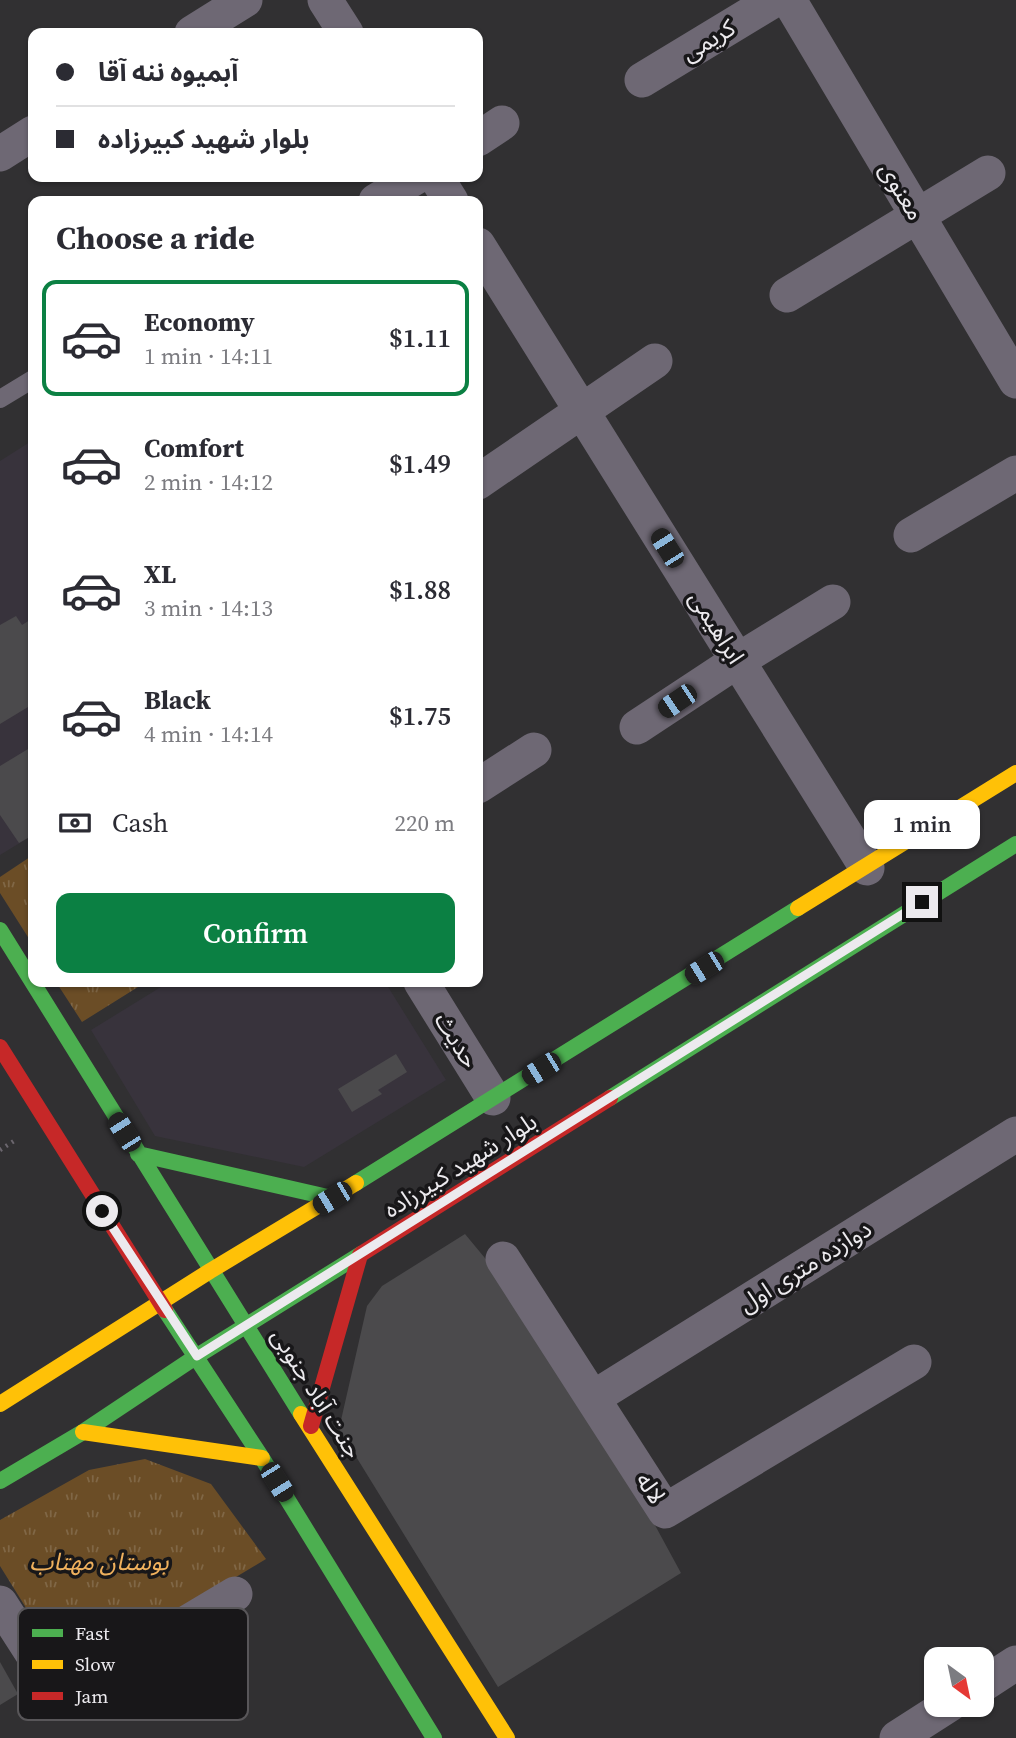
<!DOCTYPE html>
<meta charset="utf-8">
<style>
body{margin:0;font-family:"Source Serif 4","Noto Sans Arabic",serif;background:#f7f7f7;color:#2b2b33;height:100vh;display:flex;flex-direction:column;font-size:26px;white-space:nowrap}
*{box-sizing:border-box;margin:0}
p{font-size:23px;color:#7c7c81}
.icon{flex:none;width:38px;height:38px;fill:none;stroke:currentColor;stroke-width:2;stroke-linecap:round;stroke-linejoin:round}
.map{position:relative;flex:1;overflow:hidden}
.sheet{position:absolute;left:28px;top:196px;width:455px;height:791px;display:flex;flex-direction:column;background:#fff;border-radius:14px;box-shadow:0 2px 5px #0004}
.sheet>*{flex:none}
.hud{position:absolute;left:28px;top:28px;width:455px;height:154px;border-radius:14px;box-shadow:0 2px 5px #0004;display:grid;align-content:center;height:154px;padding:0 28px;background:#fff}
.needle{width:46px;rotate:147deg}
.controls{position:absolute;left:924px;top:1647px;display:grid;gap:14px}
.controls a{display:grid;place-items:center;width:70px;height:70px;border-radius:14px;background:#fff;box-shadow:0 2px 5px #0004;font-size:35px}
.end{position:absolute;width:32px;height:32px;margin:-16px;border:9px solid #eceaee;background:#111;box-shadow:0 0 0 4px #111}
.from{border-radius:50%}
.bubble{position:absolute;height:49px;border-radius:14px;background:#fff;box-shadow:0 2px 5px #0004;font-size:23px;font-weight:600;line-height:49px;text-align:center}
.car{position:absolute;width:21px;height:42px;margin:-21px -10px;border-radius:9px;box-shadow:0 0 5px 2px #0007;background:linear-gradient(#222 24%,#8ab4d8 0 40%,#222 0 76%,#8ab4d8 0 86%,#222 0)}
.hud b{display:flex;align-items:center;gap:24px;height:66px;font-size:26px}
.hud b+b{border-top:2px solid #e1e1e2}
.hud i{width:18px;height:18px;background:#2b2b33}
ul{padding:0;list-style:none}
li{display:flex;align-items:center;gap:21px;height:116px;margin:0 14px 10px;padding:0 14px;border:4px solid transparent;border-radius:14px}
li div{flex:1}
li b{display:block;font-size:26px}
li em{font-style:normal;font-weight:600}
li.active{border-color:#0b8043}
li>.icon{width:63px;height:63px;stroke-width:1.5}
h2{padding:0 28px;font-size:32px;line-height:84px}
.pay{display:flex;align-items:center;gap:18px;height:77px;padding:0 28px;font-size:26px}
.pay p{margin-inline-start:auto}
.primary-button{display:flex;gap:14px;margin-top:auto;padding:14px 28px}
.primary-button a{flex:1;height:80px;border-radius:14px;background:#0b8043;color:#fff;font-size:28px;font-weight:600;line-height:80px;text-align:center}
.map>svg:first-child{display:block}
.built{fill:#38333c}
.park{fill:url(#park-tufts)}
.building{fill:#4b4a4c}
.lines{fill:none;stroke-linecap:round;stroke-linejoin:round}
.path{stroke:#6b666e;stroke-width:4.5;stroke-dasharray:2 5;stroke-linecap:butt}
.lane{stroke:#6e6874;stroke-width:18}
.street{stroke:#6e6874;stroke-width:35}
.fast{stroke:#4caf50;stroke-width:16}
.slow{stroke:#ffc107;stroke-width:16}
.jam{stroke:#c62828;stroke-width:16}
.route{stroke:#eceaee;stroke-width:9}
.labels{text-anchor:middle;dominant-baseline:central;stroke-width:7;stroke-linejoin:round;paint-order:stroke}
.street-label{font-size:24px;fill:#eceaee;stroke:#181719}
.park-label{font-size:24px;font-style:italic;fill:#f0b15d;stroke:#181719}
.key{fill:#181719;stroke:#585659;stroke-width:2}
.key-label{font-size:19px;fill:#eceaee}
</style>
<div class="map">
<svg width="1016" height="1738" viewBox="0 0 1016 1738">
<defs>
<pattern id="park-tufts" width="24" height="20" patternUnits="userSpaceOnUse" patternTransform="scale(1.75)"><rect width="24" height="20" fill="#6b4d26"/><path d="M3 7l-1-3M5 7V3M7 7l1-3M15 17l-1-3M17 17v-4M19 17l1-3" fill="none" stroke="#806746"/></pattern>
</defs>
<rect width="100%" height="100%" fill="#313032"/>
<path class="built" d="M 30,442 L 33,447 L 33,835 L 0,855 L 0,461 Z
M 169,982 L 385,982 L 446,1080 L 304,1167 L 155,1136 L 91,1030 Z"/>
<path class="park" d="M 33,855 L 33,945 L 0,893 L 0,877 Z
M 56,982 L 146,982 L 82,1022 Z
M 145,1459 L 211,1484 L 266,1559 L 69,1677 L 0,1566 L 0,1520 L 89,1470 Z"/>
<path class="building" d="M 16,616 L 22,625 L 33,618 L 33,704 L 0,724 L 0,625 Z
M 33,746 L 33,835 L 19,843 L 0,815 L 0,766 Z
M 396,1054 L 407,1072 L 378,1090 L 382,1094 L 352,1112 L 338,1089 Z
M 465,1234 L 494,1269 L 650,1516 L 681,1573 L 498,1687 L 339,1429 L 367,1306 L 382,1286 Z
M 0,1662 L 18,1694 L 0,1705 Z"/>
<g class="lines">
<path class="path" d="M 0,1150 L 17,1139"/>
<path class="lane" d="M 0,399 L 33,379"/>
<path class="street" d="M 325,0 L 346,33
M 789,0 L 1016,381
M 192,33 L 245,0
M 642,80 L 774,0
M 478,139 L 502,123
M 0,154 L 33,133
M 436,177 L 451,201
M 376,201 L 416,177
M 478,245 L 867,868
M 787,295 L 988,173
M 478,482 L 655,361
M 911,535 L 1016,473
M 637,727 L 737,661 L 833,602
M 478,786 L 534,750
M 421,982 L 493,1098
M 503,1259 L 665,1511 L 914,1362
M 593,1398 L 1016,1134
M 0,1603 L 61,1698 L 235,1594
M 982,1685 L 1016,1663
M 897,1738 L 950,1704"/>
<path class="fast" d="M 0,930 L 301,1414
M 610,1098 L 1016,844
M 138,1154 L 332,1198
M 356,1183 L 798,908
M 165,1310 L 262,1458 L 434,1738
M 0,1481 L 83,1432 L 197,1356 L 361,1254"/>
<path class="slow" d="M 798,908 L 1016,773
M 0,1404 L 210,1271 L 356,1183
M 301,1414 L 507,1738
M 83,1432 L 262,1458"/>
<path class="jam" d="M 0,1047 L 165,1310
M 361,1254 L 610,1098
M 311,1426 L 360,1255"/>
</g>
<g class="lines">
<path class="route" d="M 102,1211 L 197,1356 L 922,902"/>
</g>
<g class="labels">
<g class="street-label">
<text transform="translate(708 40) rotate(-31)">کریمی</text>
<text transform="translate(902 191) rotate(59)">معنوی</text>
<text transform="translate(717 627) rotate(58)">ابراهیمی</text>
<text transform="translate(457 1040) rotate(58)">حدیث</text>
<text transform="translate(460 1165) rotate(-32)">بلوار شهید کبیرزاده</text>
<text transform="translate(805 1266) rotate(-32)">دوازده متری اول</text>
<text transform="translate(317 1393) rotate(58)">جنت آباد جنوبی</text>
<text transform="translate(651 1488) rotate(56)">لاله</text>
</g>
<g class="park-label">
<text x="99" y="1561">بوستان مهتاب</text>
</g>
</g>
<rect x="18" y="1608" width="230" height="112" rx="10" class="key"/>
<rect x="32" y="1629" width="31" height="8" fill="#4caf50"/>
<rect x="32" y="1660" width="31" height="9" fill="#ffc107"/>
<rect x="32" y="1692" width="31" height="8" fill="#c62828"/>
<g class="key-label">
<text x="75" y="1640">Fast</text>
<text x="75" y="1671">Slow</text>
<text x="75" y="1703">Jam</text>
</g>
</svg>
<div class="controls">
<a><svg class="needle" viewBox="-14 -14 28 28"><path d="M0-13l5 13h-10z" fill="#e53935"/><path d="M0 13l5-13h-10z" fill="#7c7c81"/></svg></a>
</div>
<i class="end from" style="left:102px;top:1211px"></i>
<i class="end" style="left:922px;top:902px"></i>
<div class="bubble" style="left:864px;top:800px;width:116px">1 min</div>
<i class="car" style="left:667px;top:548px;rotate:328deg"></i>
<i class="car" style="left:677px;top:701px;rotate:236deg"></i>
<i class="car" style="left:704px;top:968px;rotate:238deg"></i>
<i class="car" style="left:541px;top:1069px;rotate:238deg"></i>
<i class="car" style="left:124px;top:1132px;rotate:328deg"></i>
<i class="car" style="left:332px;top:1198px;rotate:239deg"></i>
<i class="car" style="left:277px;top:1482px;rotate:148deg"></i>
<div class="hud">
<b><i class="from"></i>آبمیوه ننه آقا</b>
<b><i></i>بلوار شهید کبیرزاده</b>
</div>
<section class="sheet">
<h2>Choose a ride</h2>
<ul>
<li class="active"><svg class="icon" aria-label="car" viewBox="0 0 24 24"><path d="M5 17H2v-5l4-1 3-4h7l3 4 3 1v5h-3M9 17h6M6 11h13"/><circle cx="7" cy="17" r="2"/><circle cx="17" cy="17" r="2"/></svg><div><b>Economy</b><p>1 min · 14:11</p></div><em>$1.11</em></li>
<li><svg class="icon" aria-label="car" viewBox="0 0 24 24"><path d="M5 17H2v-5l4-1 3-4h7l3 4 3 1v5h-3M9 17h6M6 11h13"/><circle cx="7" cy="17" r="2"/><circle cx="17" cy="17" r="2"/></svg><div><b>Comfort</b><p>2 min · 14:12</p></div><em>$1.49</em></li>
<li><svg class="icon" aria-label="car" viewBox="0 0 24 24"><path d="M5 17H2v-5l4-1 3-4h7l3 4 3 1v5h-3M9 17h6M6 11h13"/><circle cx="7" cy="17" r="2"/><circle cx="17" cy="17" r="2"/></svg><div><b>XL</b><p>3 min · 14:13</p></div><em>$1.88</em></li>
<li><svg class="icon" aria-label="car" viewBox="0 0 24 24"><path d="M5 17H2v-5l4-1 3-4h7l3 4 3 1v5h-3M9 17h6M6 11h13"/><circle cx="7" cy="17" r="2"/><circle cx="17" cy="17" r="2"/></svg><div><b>Black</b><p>4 min · 14:14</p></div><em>$1.75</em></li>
</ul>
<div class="pay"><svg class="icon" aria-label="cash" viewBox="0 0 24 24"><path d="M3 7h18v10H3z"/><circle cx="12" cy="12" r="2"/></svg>Cash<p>220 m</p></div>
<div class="primary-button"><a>Confirm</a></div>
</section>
</div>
